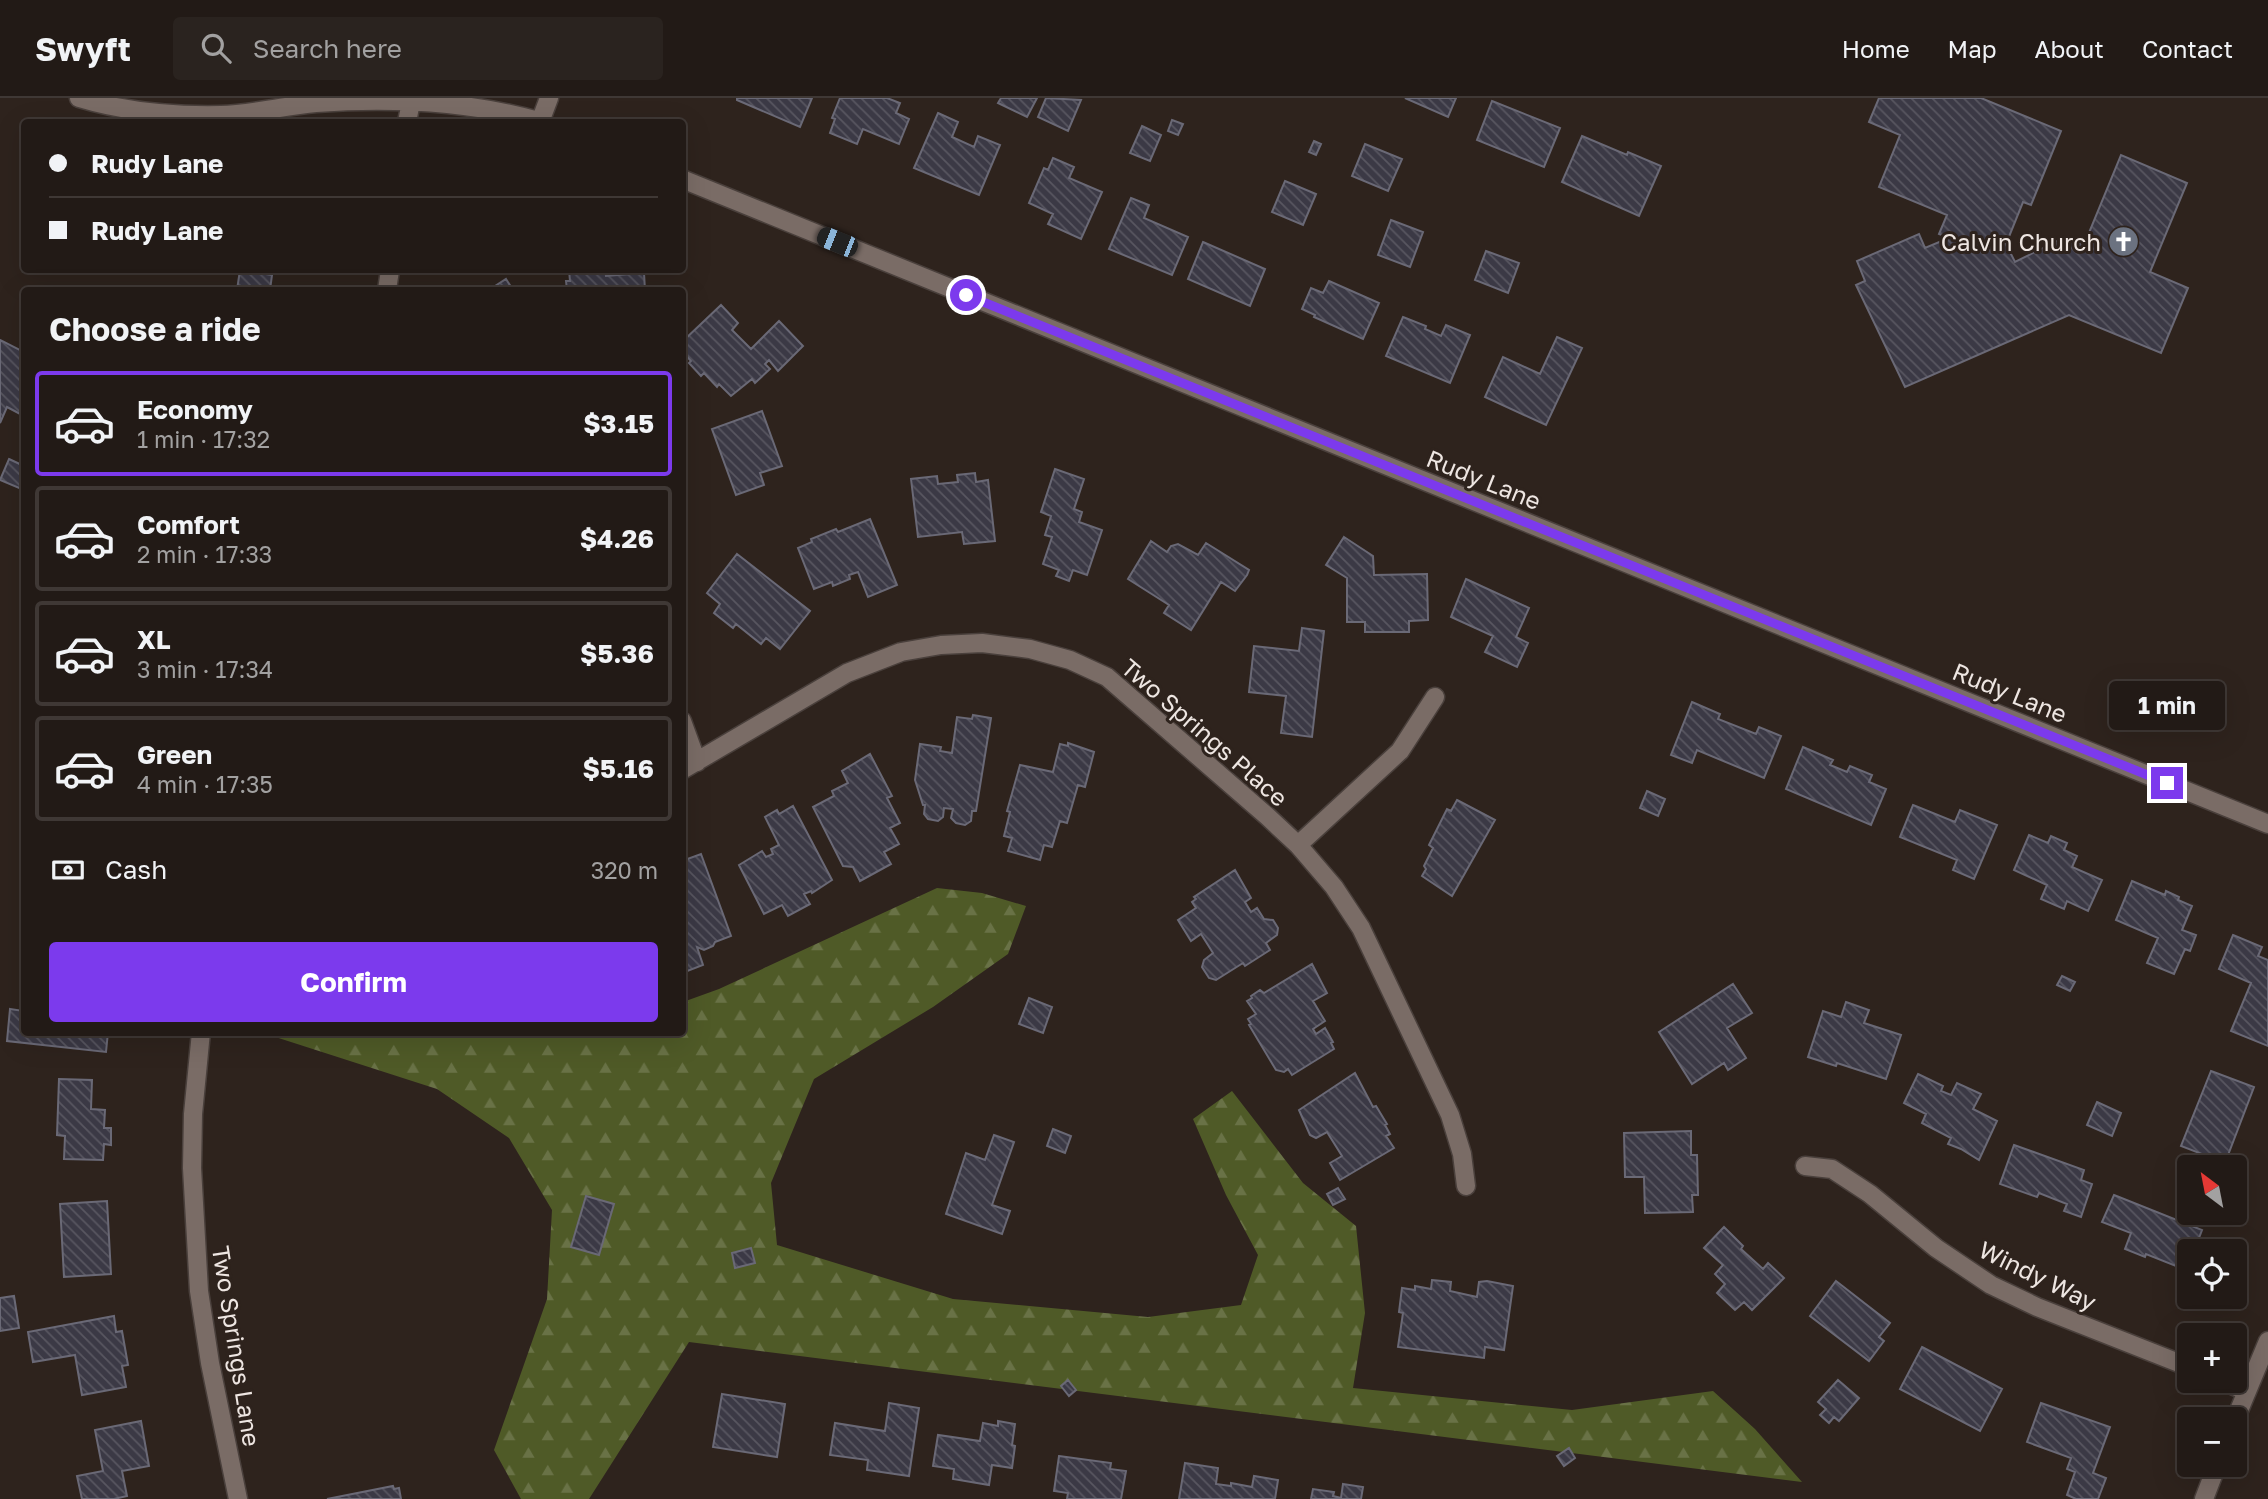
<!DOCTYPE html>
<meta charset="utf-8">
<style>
body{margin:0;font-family:"Golos Text",sans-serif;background:#2a231f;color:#f1f3f6;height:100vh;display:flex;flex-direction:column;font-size:26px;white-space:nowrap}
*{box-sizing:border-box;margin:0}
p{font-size:23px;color:#a2a1a1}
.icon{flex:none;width:38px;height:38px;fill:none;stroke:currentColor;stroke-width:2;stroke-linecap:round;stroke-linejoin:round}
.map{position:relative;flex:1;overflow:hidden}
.details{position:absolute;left:21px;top:189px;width:665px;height:749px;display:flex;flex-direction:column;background:#221a16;border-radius:7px;box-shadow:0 7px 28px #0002,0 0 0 2px #3f3835}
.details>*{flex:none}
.guide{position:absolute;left:21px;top:21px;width:665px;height:154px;border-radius:7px;box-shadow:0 7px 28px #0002,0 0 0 2px #3f3835;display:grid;align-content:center;height:154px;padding:0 28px;background:#221a16}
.needle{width:46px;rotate:328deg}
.controls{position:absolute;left:2177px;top:1057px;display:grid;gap:14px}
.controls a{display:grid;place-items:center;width:70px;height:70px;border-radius:7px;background:#221a16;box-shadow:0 7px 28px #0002,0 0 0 2px #3f3835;font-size:35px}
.end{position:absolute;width:32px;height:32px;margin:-16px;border:9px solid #7c3aed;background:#fff;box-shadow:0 0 0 4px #fff}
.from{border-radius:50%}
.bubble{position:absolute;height:49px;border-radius:7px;background:#221a16;box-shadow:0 7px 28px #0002,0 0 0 2px #3f3835;font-size:23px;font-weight:700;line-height:49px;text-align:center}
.car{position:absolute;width:21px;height:42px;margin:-21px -10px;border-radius:9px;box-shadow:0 0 5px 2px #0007;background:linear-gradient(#222 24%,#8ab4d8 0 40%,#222 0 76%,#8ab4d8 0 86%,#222 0)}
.guide b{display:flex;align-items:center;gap:24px;height:66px;font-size:26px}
.guide b+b{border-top:2px solid #3f3835}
.guide i{width:18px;height:18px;background:#f1f3f6}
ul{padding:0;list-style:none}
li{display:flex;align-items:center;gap:21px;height:105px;margin:0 14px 10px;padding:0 14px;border:4px solid #3f3835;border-radius:7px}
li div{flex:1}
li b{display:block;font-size:26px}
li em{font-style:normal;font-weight:700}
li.selected{border-color:#7c3aed}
li>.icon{width:63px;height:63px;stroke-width:1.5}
h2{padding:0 28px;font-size:32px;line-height:84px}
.pay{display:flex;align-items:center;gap:18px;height:77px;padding:0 28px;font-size:26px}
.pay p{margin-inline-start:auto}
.button{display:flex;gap:14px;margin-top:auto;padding:14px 28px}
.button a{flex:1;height:80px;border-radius:7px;background:#7c3aed;color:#fff;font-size:28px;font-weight:700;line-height:80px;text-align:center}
header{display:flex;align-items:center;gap:42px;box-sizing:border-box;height:98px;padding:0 35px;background:#221a16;border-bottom:2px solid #3f3835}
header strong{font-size:33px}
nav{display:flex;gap:38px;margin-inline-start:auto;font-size:24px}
.search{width:490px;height:63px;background:#2a231f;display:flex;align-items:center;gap:18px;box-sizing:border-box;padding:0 24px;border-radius:7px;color:#a2a1a1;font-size:26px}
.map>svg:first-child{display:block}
.forest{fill:url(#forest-firs)}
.building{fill:url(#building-back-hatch);stroke:#6a6976;stroke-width:2}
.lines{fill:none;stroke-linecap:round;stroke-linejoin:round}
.street-casing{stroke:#4a403c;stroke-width:21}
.street{stroke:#7a6c66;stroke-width:18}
.route{stroke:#7c3aed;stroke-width:9}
.labels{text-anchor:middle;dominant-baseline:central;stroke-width:6;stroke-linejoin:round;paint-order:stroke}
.poi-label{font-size:24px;fill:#eee6e2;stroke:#2e231d;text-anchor:end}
.street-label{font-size:24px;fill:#eee6e2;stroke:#2e231d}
</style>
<header>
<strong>Swyft</strong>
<div class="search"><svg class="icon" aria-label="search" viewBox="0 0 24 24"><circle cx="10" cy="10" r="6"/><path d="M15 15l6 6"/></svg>Search here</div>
<nav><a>Home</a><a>Map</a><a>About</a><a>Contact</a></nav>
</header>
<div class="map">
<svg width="2268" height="1401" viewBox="0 0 2268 1401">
<defs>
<pattern id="forest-firs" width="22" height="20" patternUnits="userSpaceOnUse" patternTransform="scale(1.75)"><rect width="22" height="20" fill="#4f5a27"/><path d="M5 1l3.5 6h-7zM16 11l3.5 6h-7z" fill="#697246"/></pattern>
<pattern id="building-back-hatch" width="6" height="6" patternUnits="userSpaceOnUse" patternTransform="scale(1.75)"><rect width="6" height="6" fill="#3b3945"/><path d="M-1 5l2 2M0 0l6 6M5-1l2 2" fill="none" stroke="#585660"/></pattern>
</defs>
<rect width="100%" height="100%" fill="#2e231d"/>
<path class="forest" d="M 937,790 L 982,795 L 1026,808 L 1008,856 L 933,909 L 814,981 L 771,1085 L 777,1147 L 953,1201 L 1148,1219 L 1241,1207 L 1258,1157 L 1226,1097 L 1193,1021 L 1232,993 L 1303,1085 L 1356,1128 L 1365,1215 L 1353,1290 L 1572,1312 L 1713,1293 L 1755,1331 L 1802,1384 L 689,1244 L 589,1401 L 521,1401 L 494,1352 L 547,1201 L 552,1112 L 509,1040 L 437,991 L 263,935 L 682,934 L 683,904 L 719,891 Z"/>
<path class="building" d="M 737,0 L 812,0 L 800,29 L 737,2 Z
M 840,0 L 887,0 L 900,5 L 896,15 L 909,21 L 899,46 L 863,31 L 857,46 L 830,35 L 835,21 L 832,20 Z
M 1001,0 L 1037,0 L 1027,19 L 998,5 Z
M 1046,0 L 1081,2 L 1068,33 L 1038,19 Z
M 1405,0 L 1456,0 L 1448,19 Z
M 1879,0 L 1981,0 L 2061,33 L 2031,107 L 2023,104 L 2006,146 L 2015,164 L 2065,139 L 2084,147 L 2121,57 L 2187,85 L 2150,174 L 2188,190 L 2161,255 L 2069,217 L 1905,289 L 1856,187 L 1865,183 L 1857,163 L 1919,136 L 1925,150 L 1949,140 L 1939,136 L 1947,117 L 1879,89 L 1900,37 L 1869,24 Z
M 1492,3 L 1560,30 L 1544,69 L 1477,42 Z
M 938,15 L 958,24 L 952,39 L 974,49 L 978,38 L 1000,47 L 979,97 L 914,70 Z
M 1172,22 L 1183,26 L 1178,37 L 1168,33 Z
M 1142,28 L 1161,37 L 1150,63 L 1130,55 Z
M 1582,38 L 1627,57 L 1628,54 L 1661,68 L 1639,118 L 1562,84 Z
M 1314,43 L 1321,46 L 1316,57 L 1309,54 Z
M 1365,46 L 1402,61 L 1388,93 L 1352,78 Z
M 1053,60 L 1074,69 L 1069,80 L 1102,94 L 1081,141 L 1048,126 L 1053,116 L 1029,105 L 1044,70 L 1048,72 Z
M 1285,83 L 1316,96 L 1303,127 L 1272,114 Z
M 1131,100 L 1149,107 L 1144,120 L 1188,139 L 1172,177 L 1109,151 Z
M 1391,122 L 1423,134 L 1410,169 L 1378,157 Z
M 1203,144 L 1265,171 L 1250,208 L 1188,181 Z
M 1486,153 L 1519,165 L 1508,195 L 1475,182 Z
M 240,172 L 272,177 L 270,192 L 237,192 Z
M 569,172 L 605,172 L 606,178 L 644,175 L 645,192 L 567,192 L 566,183 L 570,183 Z
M 506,181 L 513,192 L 489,192 Z
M 1329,183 L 1379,205 L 1363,241 L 1314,219 L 1315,217 L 1302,211 L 1311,190 L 1323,195 Z
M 721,207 L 738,225 L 732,232 L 751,251 L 779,223 L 803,248 L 778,273 L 769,262 L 765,266 L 770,271 L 755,285 L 752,281 L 731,298 L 719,286 L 717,289 L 704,275 L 701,278 L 689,265 L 691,263 L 682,253 L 682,244 Z
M 1403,219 L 1426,228 L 1425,231 L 1441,238 L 1446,227 L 1470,237 L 1450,285 L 1386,258 Z
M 1557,239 L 1582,250 L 1546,327 L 1485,299 L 1503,259 L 1540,276 Z
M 0,242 L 24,254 L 24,270 L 21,277 L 24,279 L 24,318 L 7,309 L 0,325 Z
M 762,313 L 782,368 L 760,375 L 764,387 L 736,397 L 712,331 Z
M 9,361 L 24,368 L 24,392 L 0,382 Z
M 1055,371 L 1084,381 L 1074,411 L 1082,414 L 1079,424 L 1102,432 L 1087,477 L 1073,472 L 1069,483 L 1056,478 L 1059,472 L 1043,466 L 1052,439 L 1045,437 L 1051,418 L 1041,414 Z
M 975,375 L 976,384 L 988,382 L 995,443 L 964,446 L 962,434 L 918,439 L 911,381 L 937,378 L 938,386 L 958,384 L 957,377 Z
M 870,421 L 897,487 L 868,499 L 858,474 L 849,477 L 850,481 L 833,488 L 832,484 L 814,491 L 798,450 L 812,444 L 811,441 L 836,431 L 838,434 Z
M 1344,439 L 1373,458 L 1374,477 L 1427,476 L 1428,522 L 1409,523 L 1409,534 L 1365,534 L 1365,524 L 1347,524 L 1347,480 L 1326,467 Z
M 1151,443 L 1167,454 L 1171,448 L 1178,446 L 1198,457 L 1206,445 L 1249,472 L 1247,477 L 1235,493 L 1221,484 L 1191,532 L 1164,515 L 1169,507 L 1128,481 Z
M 737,456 L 810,513 L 780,551 L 766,540 L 761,546 L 736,526 L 733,530 L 714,515 L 720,506 L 707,495 Z
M 1466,481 L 1529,510 L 1516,539 L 1528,545 L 1517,569 L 1485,554 L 1493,538 L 1451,519 Z
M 1302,530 L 1324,533 L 1312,639 L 1281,635 L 1286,598 L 1249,594 L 1254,548 L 1299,553 Z
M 1692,604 L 1720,616 L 1718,621 L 1756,636 L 1759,629 L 1781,638 L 1764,680 L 1697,652 L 1692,665 L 1671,657 Z
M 973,617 L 991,620 L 976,713 L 972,713 L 971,723 L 965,727 L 956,725 L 951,720 L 953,711 L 944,710 L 943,719 L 938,723 L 928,721 L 924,716 L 925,707 L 923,707 L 915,682 L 920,646 L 941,649 L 940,653 L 952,655 L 957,619 L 972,621 Z
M 1068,645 L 1094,654 L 1085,689 L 1078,687 L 1067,725 L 1060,723 L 1052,749 L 1044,747 L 1040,762 L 1008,753 L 1012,740 L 1004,738 L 1010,714 L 1007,713 L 1020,667 L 1053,674 L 1060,646 L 1068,648 Z
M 1803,649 L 1833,662 L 1830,667 L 1847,674 L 1850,668 L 1872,677 L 1869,684 L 1886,691 L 1871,727 L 1786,691 Z
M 870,656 L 892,698 L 887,700 L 900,725 L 890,730 L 899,746 L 884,754 L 891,766 L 860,783 L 853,769 L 843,768 L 813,709 L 834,698 L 832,693 L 848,685 L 842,673 Z
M 1647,693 L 1665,701 L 1658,718 L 1640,710 Z
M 1457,702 L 1495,722 L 1452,798 L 1422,778 L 1426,771 L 1424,768 L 1433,750 L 1429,747 L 1447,711 L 1451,713 Z
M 1913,707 L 1955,724 L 1960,712 L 1997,727 L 1974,781 L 1953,772 L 1957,762 L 1900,739 Z
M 793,708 L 832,782 L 812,795 L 811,793 L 804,796 L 810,806 L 788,818 L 782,807 L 764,816 L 739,767 L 762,753 L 766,759 L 773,756 L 771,751 L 779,747 L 765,719 L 777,712 L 779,716 Z
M 2029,737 L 2048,745 L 2051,738 L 2067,745 L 2064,752 L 2077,758 L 2072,769 L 2102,782 L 2088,813 L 2067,803 L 2064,811 L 2041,801 L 2047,787 L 2014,772 Z
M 701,756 L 731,838 L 715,844 L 713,848 L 704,852 L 697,849 L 703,867 L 682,875 L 682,763 Z
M 1235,772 L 1251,800 L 1245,804 L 1251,814 L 1257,810 L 1264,821 L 1273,822 L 1278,830 L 1277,837 L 1266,845 L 1270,852 L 1245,868 L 1243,865 L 1216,882 L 1209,880 L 1202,869 L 1204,862 L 1213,855 L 1201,836 L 1191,843 L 1178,822 L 1196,810 L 1192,804 L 1196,801 L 1194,799 Z
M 2132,783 L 2165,797 L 2166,793 L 2179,799 L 2178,802 L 2192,808 L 2182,832 L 2196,837 L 2190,853 L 2185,851 L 2174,876 L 2147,865 L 2158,840 L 2116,822 Z
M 2233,837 L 2262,849 L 2258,858 L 2268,862 L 2268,948 L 2231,933 L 2251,885 L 2219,871 Z
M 1312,866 L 1327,895 L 1313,903 L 1325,923 L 1313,931 L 1316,936 L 1325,930 L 1333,944 L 1331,945 L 1334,951 L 1292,977 L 1288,971 L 1284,974 L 1276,972 L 1249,927 L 1251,926 L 1248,921 L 1256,916 L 1247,903 L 1252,900 L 1251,898 L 1260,892 L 1264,895 Z
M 2062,878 L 2075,884 L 2070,893 L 2057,887 Z
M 1733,886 L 1752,915 L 1727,930 L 1746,960 L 1728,972 L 1724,965 L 1692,986 L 1659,934 Z
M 1029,900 L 1052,909 L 1043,935 L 1019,926 Z
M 1846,904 L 1869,912 L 1864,925 L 1901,937 L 1886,981 L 1837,965 L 1836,968 L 1808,959 L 1823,913 L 1841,919 Z
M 10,911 L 24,913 L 24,934 L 108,934 L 106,954 L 7,943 Z
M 2211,973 L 2254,989 L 2225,1065 L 2181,1048 Z
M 1355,975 L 1373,1009 L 1376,1008 L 1387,1026 L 1385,1027 L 1390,1036 L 1386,1038 L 1394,1050 L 1340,1082 L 1330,1065 L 1342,1058 L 1327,1034 L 1316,1040 L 1310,1037 L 1299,1012 Z
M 1918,976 L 1943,988 L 1941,993 L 1951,997 L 1957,985 L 1981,996 L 1973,1011 L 1997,1023 L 1979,1062 L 1961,1051 L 1948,1046 L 1951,1040 L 1922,1025 L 1926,1016 L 1904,1005 Z
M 59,981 L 92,982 L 91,1011 L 105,1012 L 104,1030 L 111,1030 L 111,1047 L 104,1046 L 103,1062 L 64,1061 L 65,1038 L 57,1037 Z
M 2097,1004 L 2121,1015 L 2112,1038 L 2087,1027 Z
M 1053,1031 L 1071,1038 L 1065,1055 L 1047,1048 Z
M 1691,1033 L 1691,1057 L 1697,1057 L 1698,1097 L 1692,1097 L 1693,1114 L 1645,1115 L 1644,1079 L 1625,1079 L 1624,1035 Z
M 994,1037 L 1014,1044 L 992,1107 L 1010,1113 L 1002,1136 L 946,1116 L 966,1055 L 985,1062 Z
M 2014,1047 L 2084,1072 L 2081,1082 L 2092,1086 L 2081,1119 L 2064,1113 L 2067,1106 L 2039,1095 L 2037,1099 L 2000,1086 Z
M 1338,1090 L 1345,1101 L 1333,1107 L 1327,1096 Z
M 2114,1097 L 2202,1132 L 2194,1153 L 2189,1153 L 2189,1164 L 2186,1172 L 2146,1156 L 2145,1159 L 2125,1151 L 2131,1135 L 2102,1124 Z
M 586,1098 L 614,1106 L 599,1157 L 571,1149 Z
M 107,1103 L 111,1176 L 64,1179 L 60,1106 Z
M 1724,1129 L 1743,1148 L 1741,1151 L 1763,1171 L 1768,1165 L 1784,1180 L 1752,1212 L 1744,1204 L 1735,1212 L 1717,1195 L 1725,1186 L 1715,1176 L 1723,1167 L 1704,1150 Z
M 751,1150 L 755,1165 L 735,1170 L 732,1155 Z
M 1432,1182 L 1451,1184 L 1450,1193 L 1477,1199 L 1479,1184 L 1487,1183 L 1513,1188 L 1504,1252 L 1485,1249 L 1484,1260 L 1398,1249 L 1403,1215 L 1399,1214 L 1402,1190 L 1415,1192 L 1415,1188 L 1431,1191 Z
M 1836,1183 L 1890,1225 L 1879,1239 L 1884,1243 L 1869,1263 L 1810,1218 Z
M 14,1198 L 19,1230 L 0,1233 L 0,1200 Z
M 114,1218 L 116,1234 L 122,1233 L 128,1267 L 122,1268 L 126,1289 L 82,1297 L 75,1257 L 33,1264 L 28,1234 Z
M 1922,1249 L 2002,1291 L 1980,1333 L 1900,1291 Z
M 1068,1282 L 1076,1292 L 1069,1298 L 1061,1288 Z
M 1838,1282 L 1859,1300 L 1839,1323 L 1834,1319 L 1829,1325 L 1820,1317 L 1826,1311 L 1818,1304 Z
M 722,1296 L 785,1306 L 777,1359 L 713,1349 Z
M 889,1305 L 919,1310 L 909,1378 L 867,1372 L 868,1362 L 830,1357 L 835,1325 L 885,1333 Z
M 2041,1305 L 2110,1329 L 2093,1375 L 2106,1380 L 2098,1401 L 2076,1401 L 2067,1397 L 2075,1374 L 2067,1371 L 2071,1360 L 2027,1344 Z
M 141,1323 L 149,1368 L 122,1373 L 127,1398 L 114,1401 L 82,1401 L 77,1378 L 103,1373 L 95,1332 Z
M 998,1323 L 1015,1326 L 1012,1347 L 1015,1348 L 1012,1370 L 992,1367 L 989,1387 L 953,1381 L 954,1371 L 933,1368 L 938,1337 L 980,1343 L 983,1325 L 998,1328 Z
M 1569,1350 L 1575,1360 L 1564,1368 L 1557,1358 Z
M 1059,1358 L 1111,1365 L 1110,1371 L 1126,1373 L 1121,1401 L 1067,1401 L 1068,1395 L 1054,1393 Z
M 1185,1365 L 1218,1370 L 1216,1386 L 1231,1388 L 1231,1385 L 1252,1389 L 1254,1378 L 1278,1382 L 1275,1401 L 1179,1401 Z
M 1343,1386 L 1363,1389 L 1361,1401 L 1311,1401 L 1313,1391 L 1334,1394 L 1333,1398 L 1341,1400 Z
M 393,1388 L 394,1391 L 399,1390 L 401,1401 L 327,1401 Z"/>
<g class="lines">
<defs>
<path id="street" d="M 79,0 C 125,14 173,18 221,17 C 252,16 284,8 316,5 C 390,0 470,3 542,24
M 407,24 L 411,4
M 540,24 L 549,0
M 682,81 L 2268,726
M 387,192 L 390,172
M 682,623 L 697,664
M 682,672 L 847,575 L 901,554 L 941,547 L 982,545 L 1030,551 L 1070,562 L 1107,579 L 1267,718 L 1298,747 L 1334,789 L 1361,830 L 1450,1017 L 1462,1056 L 1466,1088
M 1298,747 L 1400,653 L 1435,599
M 201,934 L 193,1016 L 192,1070 L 199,1193 L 210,1265 L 238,1401
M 1805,1068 L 1832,1071 L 1870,1096 L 1936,1150 L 1991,1187 L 2037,1209 L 2189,1269
M 2223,1283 L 2246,1293
M 2235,1322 L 2268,1243
M 2204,1401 L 2217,1367"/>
</defs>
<use href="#street" class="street-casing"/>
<use href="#street" class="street"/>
</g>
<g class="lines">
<path class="route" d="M 966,197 L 2167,685"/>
</g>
<defs>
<symbol id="church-disc" viewBox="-11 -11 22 22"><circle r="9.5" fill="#6b7280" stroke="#2e231d"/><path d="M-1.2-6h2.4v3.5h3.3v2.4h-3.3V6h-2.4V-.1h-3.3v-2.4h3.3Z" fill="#fff"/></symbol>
</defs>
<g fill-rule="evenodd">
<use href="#church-disc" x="2106" y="126" width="35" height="35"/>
</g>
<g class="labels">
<g class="poi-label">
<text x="2101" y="143">Calvin Church</text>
</g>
<g class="street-label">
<text transform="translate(1484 381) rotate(22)">Rudy Lane</text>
<text transform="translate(2010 594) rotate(22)">Rudy Lane</text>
<text transform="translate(1205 634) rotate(41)">Two Springs Place</text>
<text transform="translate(2038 1177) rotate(26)">Windy Way</text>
<text transform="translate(237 1248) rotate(81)">Two Springs Lane</text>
</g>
</g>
</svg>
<div class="controls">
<a><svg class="needle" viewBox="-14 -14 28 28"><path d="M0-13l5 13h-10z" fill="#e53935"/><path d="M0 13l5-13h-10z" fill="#a2a1a1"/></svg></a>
<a><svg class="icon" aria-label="locate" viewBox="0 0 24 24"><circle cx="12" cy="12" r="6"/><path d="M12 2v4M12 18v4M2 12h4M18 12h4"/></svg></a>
<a>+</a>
<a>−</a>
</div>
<i class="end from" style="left:966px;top:197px"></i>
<i class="end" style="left:2167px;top:685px"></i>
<div class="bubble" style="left:2109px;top:583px;width:116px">1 min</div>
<i class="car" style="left:837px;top:144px;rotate:292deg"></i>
<div class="guide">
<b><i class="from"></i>Rudy Lane</b>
<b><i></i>Rudy Lane</b>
</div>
<section class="details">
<h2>Choose a ride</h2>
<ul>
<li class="selected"><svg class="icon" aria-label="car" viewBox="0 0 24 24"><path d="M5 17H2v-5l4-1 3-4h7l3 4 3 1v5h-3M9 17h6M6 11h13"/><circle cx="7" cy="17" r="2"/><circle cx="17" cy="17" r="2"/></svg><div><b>Economy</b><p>1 min · 17:32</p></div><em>$3.15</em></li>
<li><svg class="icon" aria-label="car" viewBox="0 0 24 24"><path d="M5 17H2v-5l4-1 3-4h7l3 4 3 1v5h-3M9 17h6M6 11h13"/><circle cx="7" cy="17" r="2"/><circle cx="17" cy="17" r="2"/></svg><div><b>Comfort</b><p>2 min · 17:33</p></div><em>$4.26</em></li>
<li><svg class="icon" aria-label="car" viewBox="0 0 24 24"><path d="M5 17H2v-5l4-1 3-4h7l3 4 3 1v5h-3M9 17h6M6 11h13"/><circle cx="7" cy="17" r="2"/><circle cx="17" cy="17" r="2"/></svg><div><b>XL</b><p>3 min · 17:34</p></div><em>$5.36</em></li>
<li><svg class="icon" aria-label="car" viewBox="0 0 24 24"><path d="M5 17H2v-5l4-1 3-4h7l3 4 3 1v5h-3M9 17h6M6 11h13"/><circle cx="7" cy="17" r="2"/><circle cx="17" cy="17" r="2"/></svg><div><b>Green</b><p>4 min · 17:35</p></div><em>$5.16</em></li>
</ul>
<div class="pay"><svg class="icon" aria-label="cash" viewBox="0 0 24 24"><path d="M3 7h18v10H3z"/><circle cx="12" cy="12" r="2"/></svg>Cash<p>320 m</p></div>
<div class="button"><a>Confirm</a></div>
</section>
</div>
